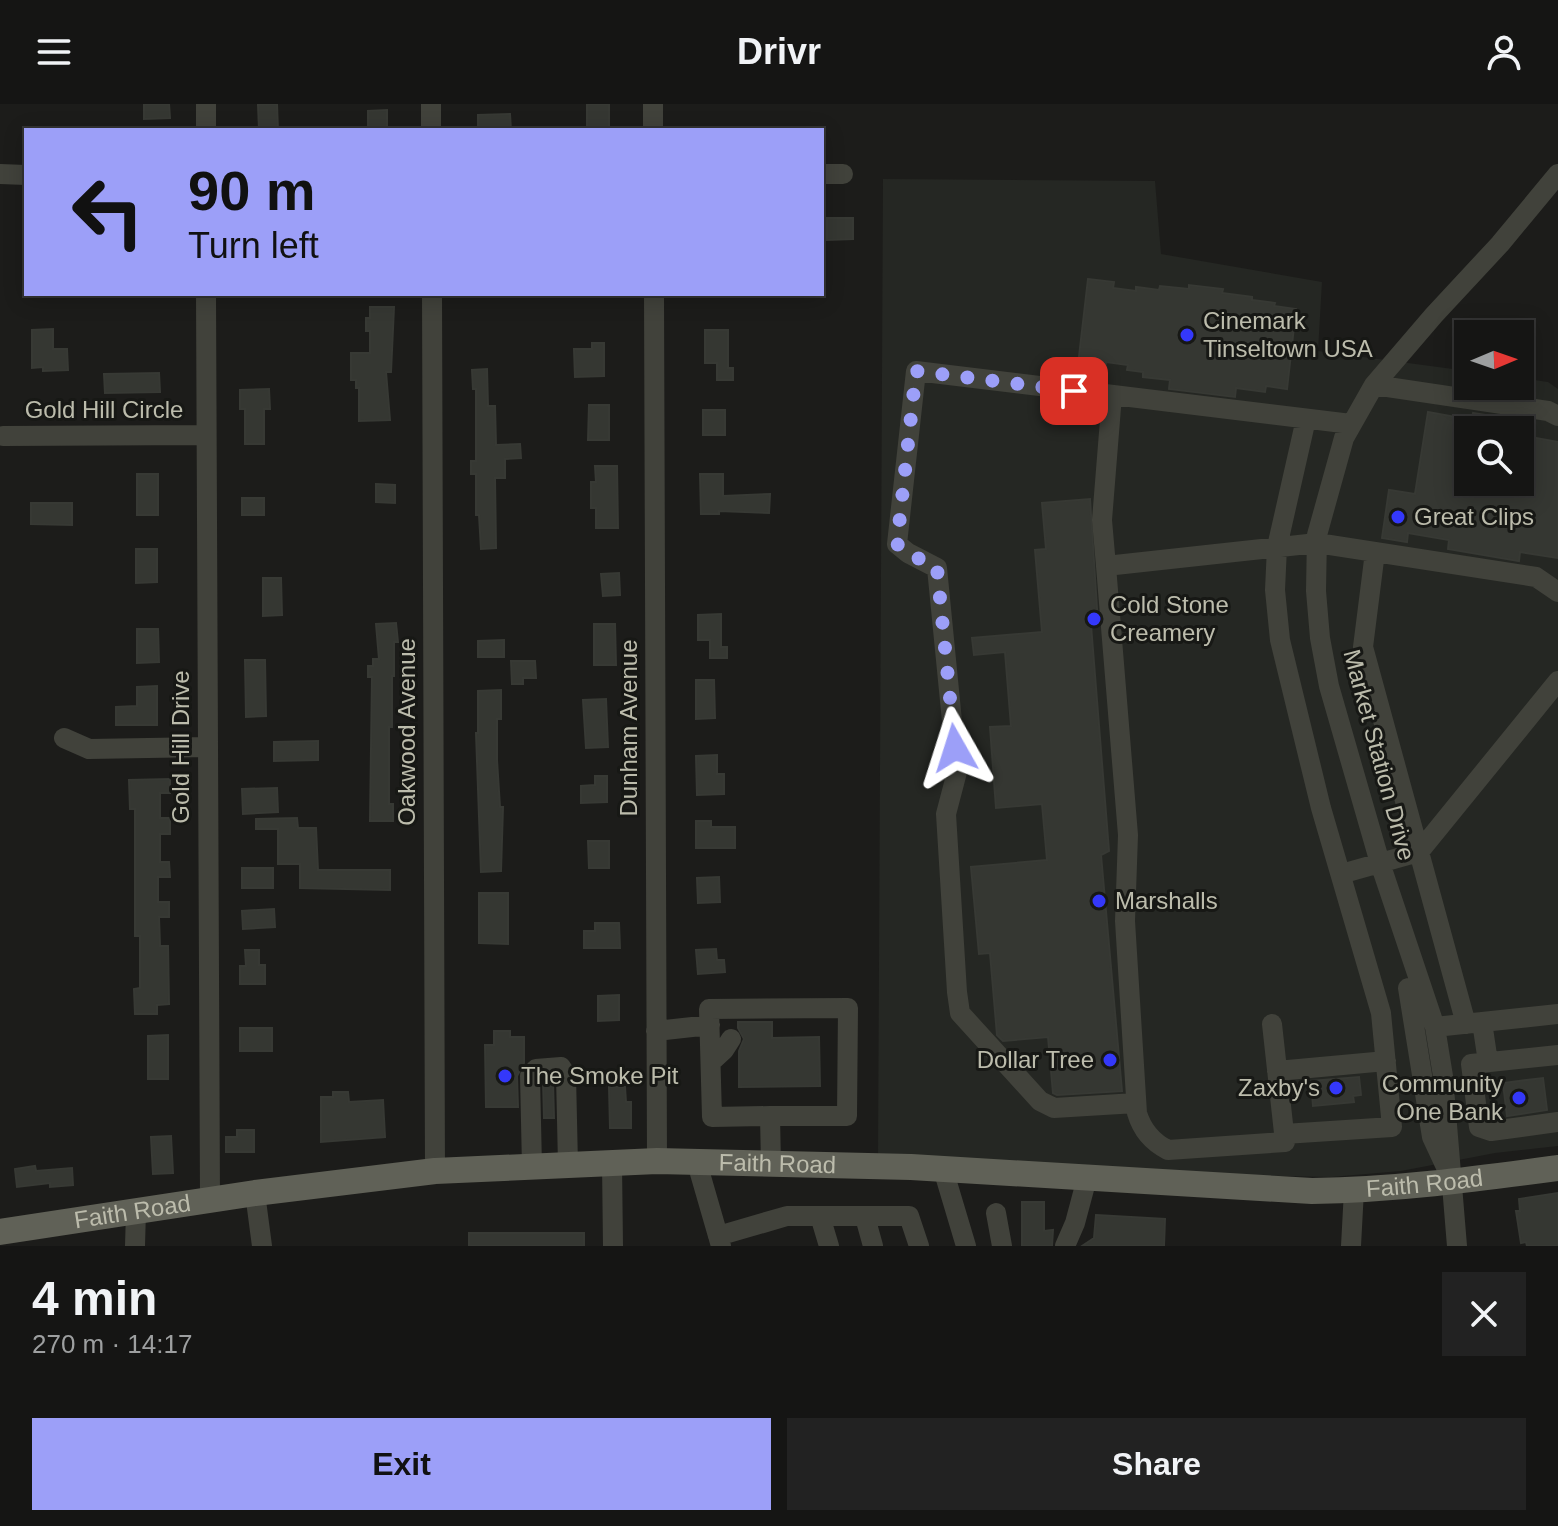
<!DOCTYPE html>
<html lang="en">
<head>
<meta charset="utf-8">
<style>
  body { margin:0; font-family:Helvetica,sans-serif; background:#222; color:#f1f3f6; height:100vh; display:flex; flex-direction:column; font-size:30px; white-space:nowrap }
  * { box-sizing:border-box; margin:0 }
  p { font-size:26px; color:#9d9fa0 }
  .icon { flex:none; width:44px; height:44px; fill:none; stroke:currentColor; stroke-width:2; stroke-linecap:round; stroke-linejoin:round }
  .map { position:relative; height:1142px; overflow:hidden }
  .side { display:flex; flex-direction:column; background:#151514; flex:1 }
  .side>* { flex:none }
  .guide { position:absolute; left:24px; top:24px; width:800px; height:168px; border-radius:0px; box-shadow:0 4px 20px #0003,0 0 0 2px #343434; background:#9c9ff8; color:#111; overflow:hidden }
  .needle { width:52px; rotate:88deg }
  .controls { position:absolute; left:1454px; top:216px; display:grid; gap:16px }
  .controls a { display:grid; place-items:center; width:80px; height:80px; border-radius:0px; background:#151514; box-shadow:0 4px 20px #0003,0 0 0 2px #343434; font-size:40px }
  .pin { position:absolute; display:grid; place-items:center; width:68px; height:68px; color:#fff; margin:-34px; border-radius:16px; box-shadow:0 4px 12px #0006 }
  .me { position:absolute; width:88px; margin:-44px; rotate:354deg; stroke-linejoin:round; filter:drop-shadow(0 0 6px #0008) }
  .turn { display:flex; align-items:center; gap:28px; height:168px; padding:0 32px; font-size:36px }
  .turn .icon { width:104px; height:104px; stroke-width:2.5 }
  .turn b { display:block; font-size:56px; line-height:68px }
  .round { display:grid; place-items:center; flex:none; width:84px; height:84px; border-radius:0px; background:#222 }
  .head { display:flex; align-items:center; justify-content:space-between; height:136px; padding:0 32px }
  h1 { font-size:48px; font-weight:700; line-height:60px }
  .action { display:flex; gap:16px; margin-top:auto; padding:16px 32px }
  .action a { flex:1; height:92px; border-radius:0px; background:#9c9ff8; color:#111; font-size:32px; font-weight:700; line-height:92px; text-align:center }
  .action a+a { background:#222; color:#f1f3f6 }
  header { display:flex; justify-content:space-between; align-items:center; height:104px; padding:0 32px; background:#151514; font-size:36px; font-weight:700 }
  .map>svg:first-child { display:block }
</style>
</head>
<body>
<header><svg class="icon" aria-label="menu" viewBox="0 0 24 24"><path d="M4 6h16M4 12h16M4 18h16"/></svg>Drivr<svg class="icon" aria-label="person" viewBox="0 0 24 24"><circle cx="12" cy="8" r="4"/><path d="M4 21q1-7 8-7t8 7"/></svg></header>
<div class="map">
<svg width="1558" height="1142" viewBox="0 0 1558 1142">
  <rect width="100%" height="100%" fill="#1c1c1a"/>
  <path fill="#252723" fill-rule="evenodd" d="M 883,75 L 1155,77 L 1161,150 L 1322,178 L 1318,247 L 1468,267 L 1468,282 L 1520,282 L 1520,274 L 1548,278 L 1558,285 L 1558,1042 L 1495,1049 L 1401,1067 L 1331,1073 L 1126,1069 L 878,1054 ZM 1468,326 L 1520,326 L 1520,378 L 1468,378 Z"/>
  <path fill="#353732" stroke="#373934" stroke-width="2" d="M 144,0 L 169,0 L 170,14 L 144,15 Z
    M 277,0 L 278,26 L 259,26 L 258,1 Z
    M 587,0 L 609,0 L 609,25 L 587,25 Z
    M 387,6 L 387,26 L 368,26 L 368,7 Z
    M 510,10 L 511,26 L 478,26 L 478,11 Z
    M 827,114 L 853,114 L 853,135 L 827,136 Z
    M 1088,175 L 1114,178 L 1113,184 L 1136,187 L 1136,183 L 1159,186 L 1160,182 L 1189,185 L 1189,181 L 1223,185 L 1222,189 L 1252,193 L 1252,196 L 1275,199 L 1274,202 L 1296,205 L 1287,285 L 1266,282 L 1265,288 L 1236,284 L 1235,293 L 1169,285 L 1170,276 L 1143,273 L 1143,268 L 1127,266 L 1128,261 L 1106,258 L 1105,264 L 1078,261 Z
    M 370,203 L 394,203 L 391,268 L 386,268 L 390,316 L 359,317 L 359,284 L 356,284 L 356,276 L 351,276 L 351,249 L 370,249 L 370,227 L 366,227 L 366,214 L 370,214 Z
    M 53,225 L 53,245 L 67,245 L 68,266 L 43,267 L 43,263 L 32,264 L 32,226 Z
    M 705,226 L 728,226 L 728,264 L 733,264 L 733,276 L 717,276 L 717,259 L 705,259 Z
    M 592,239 L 604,239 L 604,272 L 575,273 L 574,245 L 592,245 Z
    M 487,265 L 488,302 L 495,302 L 496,341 L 520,340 L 521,354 L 505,355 L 505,374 L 495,374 L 496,444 L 481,445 L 479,411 L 476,411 L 476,370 L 471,370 L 471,357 L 476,357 L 476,285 L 473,285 L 472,266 Z
    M 159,269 L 160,288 L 105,289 L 104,270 Z
    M 269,285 L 270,305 L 264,305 L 264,340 L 245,340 L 245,305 L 240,305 L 240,286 Z
    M 589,301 L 609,301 L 609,336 L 588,336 Z
    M 703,306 L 725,306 L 725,331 L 703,331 Z
    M 1428,308 L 1472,316 L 1473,309 L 1492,312 L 1492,326 L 1468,326 L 1468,378 L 1520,378 L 1520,331 L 1558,338 L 1558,454 L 1520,448 L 1519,457 L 1448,445 L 1449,436 L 1408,429 L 1407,438 L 1382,434 L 1389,386 L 1415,390 Z
    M 595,362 L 617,362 L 618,424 L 596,424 L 596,404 L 591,404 L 591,378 L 596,378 Z
    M 137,370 L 158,370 L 158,411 L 137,411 Z
    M 700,370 L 723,370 L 723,392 L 770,390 L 769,409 L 719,407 L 719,410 L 701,410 Z
    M 376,380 L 395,381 L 395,399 L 376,398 Z
    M 242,394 L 264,394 L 264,411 L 242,411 Z
    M 1090,395 L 1098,520 L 1091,521 L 1109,747 L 1101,751 L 1122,987 L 1057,991 L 1053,989 L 1048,933 L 1003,937 L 997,931 L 990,849 L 979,850 L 971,763 L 1047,756 L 1042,700 L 996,704 L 990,623 L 1011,622 L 1005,548 L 974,551 L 972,534 L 1042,528 L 1035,446 L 1046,445 L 1042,399 Z
    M 31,399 L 72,399 L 72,421 L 31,420 Z
    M 136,445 L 157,445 L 157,478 L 136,479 Z
    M 619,469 L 620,491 L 603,492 L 601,470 Z
    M 263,474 L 281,474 L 282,511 L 263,512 Z
    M 721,510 L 721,543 L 727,543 L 727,554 L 710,554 L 710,536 L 698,536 L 698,511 Z
    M 396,519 L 398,538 L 394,538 L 394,572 L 392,572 L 392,623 L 389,623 L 389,700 L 393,700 L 393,717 L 370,717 L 372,573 L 368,573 L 368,562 L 373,562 L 373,555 L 379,555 L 376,520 Z
    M 594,520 L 615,520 L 616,561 L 594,561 Z
    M 137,525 L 158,525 L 159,558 L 137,559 Z
    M 504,536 L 504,553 L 478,553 L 478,537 Z
    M 245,556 L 265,556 L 266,612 L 246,613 Z
    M 511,557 L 535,557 L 536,574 L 523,574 L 523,580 L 512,580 Z
    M 696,576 L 714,576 L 715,614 L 696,615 Z
    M 157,582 L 157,621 L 116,621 L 116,603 L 137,602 L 137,583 Z
    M 501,586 L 501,615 L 497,615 L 497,656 L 500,703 L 503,703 L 501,767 L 481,768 L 476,629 L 478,629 L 478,587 Z
    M 606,595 L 608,643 L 586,644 L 583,596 Z
    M 318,637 L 318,656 L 274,657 L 274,638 Z
    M 717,651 L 717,670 L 724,670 L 724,690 L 697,691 L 696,652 Z
    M 595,672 L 607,672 L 607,698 L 581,699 L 581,682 L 595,681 Z
    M 170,675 L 170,689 L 160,689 L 160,714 L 170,714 L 170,730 L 160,730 L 160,758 L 169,758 L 170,773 L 158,773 L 158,798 L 169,798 L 169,813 L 159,813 L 160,842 L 168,842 L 169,900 L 157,901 L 157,910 L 135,910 L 134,885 L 140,884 L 140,832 L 135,832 L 135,705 L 130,705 L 129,676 Z
    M 277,684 L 278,708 L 243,710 L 242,685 Z
    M 297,714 L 298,724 L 316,724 L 318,766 L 390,766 L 390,786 L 300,784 L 300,760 L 278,760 L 278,725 L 256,725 L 256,715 Z
    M 696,717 L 711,717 L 711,723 L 735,723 L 735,744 L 696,744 Z
    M 588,737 L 609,737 L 609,764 L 589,764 Z
    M 242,764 L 273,764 L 273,784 L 242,784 Z
    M 719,773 L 720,798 L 698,799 L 697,774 Z
    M 479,789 L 508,789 L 508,840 L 479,839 Z
    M 274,805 L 275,823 L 243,825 L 242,807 Z
    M 595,819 L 619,819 L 620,844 L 584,844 L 584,827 L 595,827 Z
    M 716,845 L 717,856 L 724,856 L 725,868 L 698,870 L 696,846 Z
    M 245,846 L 259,846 L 259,861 L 265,861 L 265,880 L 240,880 L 240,862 L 246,862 Z
    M 619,891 L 619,916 L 598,917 L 598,892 Z
    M 738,918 L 772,918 L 772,934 L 819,933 L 820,982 L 739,983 L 739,947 L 744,935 L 738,924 Z
    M 240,924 L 272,924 L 272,947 L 240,947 Z
    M 494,927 L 510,927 L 510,933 L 524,933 L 524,959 L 517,972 L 518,1003 L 486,1003 L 485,941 L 494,941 Z
    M 168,931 L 168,975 L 148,975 L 148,932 Z
    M 1359,973 L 1361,991 L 1353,992 L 1354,998 L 1313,1002 L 1311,977 Z
    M 1543,974 L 1547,1006 L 1507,1012 L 1503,979 Z
    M 543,977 L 553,977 L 554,1014 L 544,1014 Z
    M 609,983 L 625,983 L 626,998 L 631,998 L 631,1024 L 610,1024 Z
    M 333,988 L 348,988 L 349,998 L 383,996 L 385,1033 L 321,1038 L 321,993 L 333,993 Z
    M 237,1026 L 254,1026 L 254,1048 L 226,1048 L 226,1033 L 237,1033 Z
    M 171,1032 L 173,1069 L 153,1070 L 151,1033 Z
    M 35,1062 L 36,1067 L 72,1064 L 73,1081 L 50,1083 L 50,1079 L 17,1083 L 15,1065 Z
    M 1558,1089 L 1558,1142 L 1527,1142 L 1526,1138 L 1521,1139 L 1516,1107 L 1520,1107 L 1519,1095 Z
    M 1022,1098 L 1044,1098 L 1044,1127 L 1053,1126 L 1052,1142 L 1022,1142 Z
    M 1096,1111 L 1165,1115 L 1164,1142 L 1082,1142 L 1094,1134 Z
    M 469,1129 L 584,1129 L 584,1142 L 469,1142 Z"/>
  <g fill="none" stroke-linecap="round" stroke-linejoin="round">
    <path stroke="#41423b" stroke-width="20" d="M 431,0 L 431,26
      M 653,0 L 653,26
      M 206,26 L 206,0
      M 0,70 L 26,71
      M 822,70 L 843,70
      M 206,190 L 210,1095
      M 432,190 L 435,1067
      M 654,190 L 657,1057
      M 1374,281 L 1548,307 L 1558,312
      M 3,332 L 205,331
      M 1375,448 L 1363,543 L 1466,920
      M 1106,462 L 1102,416 L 1112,291
      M 64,634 L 89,645 L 207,643
      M 1341,770 L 1419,748 L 1558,577
      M 1408,884 L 1432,1033 L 1446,1063
      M 1482,918 L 1488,958
      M 1272,920 L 1285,1038 L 1168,1046 C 1152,1038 1142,1026 1137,1009 L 1125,817 L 1128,731 L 1106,462 L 1317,439 L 1536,473 L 1558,488
      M 1435,923 L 1558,910
      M 656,927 L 710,921
      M 1558,951 L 1471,960 L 1479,1023 L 1491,1027 L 1558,1018
      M 711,958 L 724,946 L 731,935
      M 1277,967 L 1386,957
      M 1136,999 L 1054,1004 L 1040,997 L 960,909 L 957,888 L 946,710 L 957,668 L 937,464 L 908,449 L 897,440 L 916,267 L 1351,320
      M 770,1012 L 712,1013 L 709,905 L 848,904 L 847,1012 L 770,1012 L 771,1061
      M 1284,1030 L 1392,1023 L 1381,909 L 1321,704 L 1280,536 L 1275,486 L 1277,443 L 1306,315
      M 612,1059 L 613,1142
      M 697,1059 L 721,1142
      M 532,1063 L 530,972 L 536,965 L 561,963 L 566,971 L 568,1061
      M 943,1065 L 966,1142
      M 255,1089 L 262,1142
      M 996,1109 L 1002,1142
      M 820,1112 L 829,1142
      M 865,1113 L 873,1142
      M 718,1132 L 787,1112 L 909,1112 L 919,1142
      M 135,1142 L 136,1107
      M 1065,1142 L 1075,1119 L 1087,1074
      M 1351,1142 L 1354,1086
      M 1457,1142 L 1443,972 L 1435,923 L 1380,759 L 1329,582 L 1320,534 L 1316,487 L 1317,431 L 1344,334 L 1374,281 L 1434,211 L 1500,140 L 1558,70"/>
    <path stroke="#606157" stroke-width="26" id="s1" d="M 0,1128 L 255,1089 L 435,1067 L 657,1057 L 911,1063 L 1312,1087 C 1395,1086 1476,1075 1558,1064"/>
  </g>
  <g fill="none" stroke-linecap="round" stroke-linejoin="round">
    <path stroke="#9c9ff8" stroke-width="14" stroke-dasharray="0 25.2" d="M 955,644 L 937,464 L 908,449 L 897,440 L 916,267 L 1074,287"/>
  </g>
  <g fill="#3438fa" stroke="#171815" stroke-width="3">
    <circle cx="1187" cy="231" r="8"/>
    <circle cx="1398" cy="413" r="8"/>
    <circle cx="1094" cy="515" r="8"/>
    <circle cx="1099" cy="797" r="8"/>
    <circle cx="1110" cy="956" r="8"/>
    <circle cx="505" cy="972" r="8"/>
    <circle cx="1336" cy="984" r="8"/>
    <circle cx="1519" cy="994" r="8"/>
  </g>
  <g text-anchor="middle" stroke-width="6" stroke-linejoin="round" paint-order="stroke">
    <g font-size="24" fill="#bcbcac" stroke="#171815" text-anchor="start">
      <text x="1203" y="225">Cinemark<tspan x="1203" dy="28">Tinseltown USA</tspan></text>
      <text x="1414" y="421">Great Clips</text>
      <text x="1110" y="509">Cold Stone<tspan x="1110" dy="28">Creamery</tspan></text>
      <text x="1115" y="805">Marshalls</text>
      <text x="1094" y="964" text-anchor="end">Dollar Tree</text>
      <text x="521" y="980">The Smoke Pit</text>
      <text x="1503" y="988" text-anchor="end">Community<tspan x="1503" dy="28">One Bank</tspan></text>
      <text x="1320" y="992" text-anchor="end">Zaxby's</text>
    </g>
    <g font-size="24" fill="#bcbcac" stroke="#171815">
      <text x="104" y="314">Gold Hill Circle</text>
      <text transform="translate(629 624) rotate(-90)" y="8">Dunham Avenue</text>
      <text transform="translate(407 628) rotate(-90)" y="8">Oakwood Avenue</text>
      <text transform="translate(181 643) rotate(-90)" y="8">Gold Hill Drive</text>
      <text transform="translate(1379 651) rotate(75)" y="8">Market Station Drive</text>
      <text dy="8" stroke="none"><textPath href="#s1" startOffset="782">Faith Road</textPath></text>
      <text dy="8" stroke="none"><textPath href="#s1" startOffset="1430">Faith Road</textPath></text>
      <text dy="8" stroke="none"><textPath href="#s1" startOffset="134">Faith Road</textPath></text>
    </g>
  </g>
</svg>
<div class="controls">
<a><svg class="needle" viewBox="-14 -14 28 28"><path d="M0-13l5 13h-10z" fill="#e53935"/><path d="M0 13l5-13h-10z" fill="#9d9fa0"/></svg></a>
<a><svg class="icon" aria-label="search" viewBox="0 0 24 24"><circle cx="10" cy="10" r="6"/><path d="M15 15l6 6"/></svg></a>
</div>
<div class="pin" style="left:1074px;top:287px;background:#d93025"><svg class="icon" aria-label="arrive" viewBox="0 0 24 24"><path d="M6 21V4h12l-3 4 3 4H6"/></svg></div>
<svg class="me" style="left:955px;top:644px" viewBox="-20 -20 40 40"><path d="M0-17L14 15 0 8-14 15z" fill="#9c9ff8" stroke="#fff" stroke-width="4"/></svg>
<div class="guide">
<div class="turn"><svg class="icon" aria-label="left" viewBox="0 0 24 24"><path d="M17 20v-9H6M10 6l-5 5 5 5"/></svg><div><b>90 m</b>Turn left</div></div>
</div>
</div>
<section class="side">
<div class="head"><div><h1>4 min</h1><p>270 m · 14:17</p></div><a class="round"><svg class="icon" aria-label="close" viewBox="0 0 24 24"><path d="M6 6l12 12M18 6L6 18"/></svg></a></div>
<div class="action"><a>Exit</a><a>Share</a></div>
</section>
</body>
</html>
